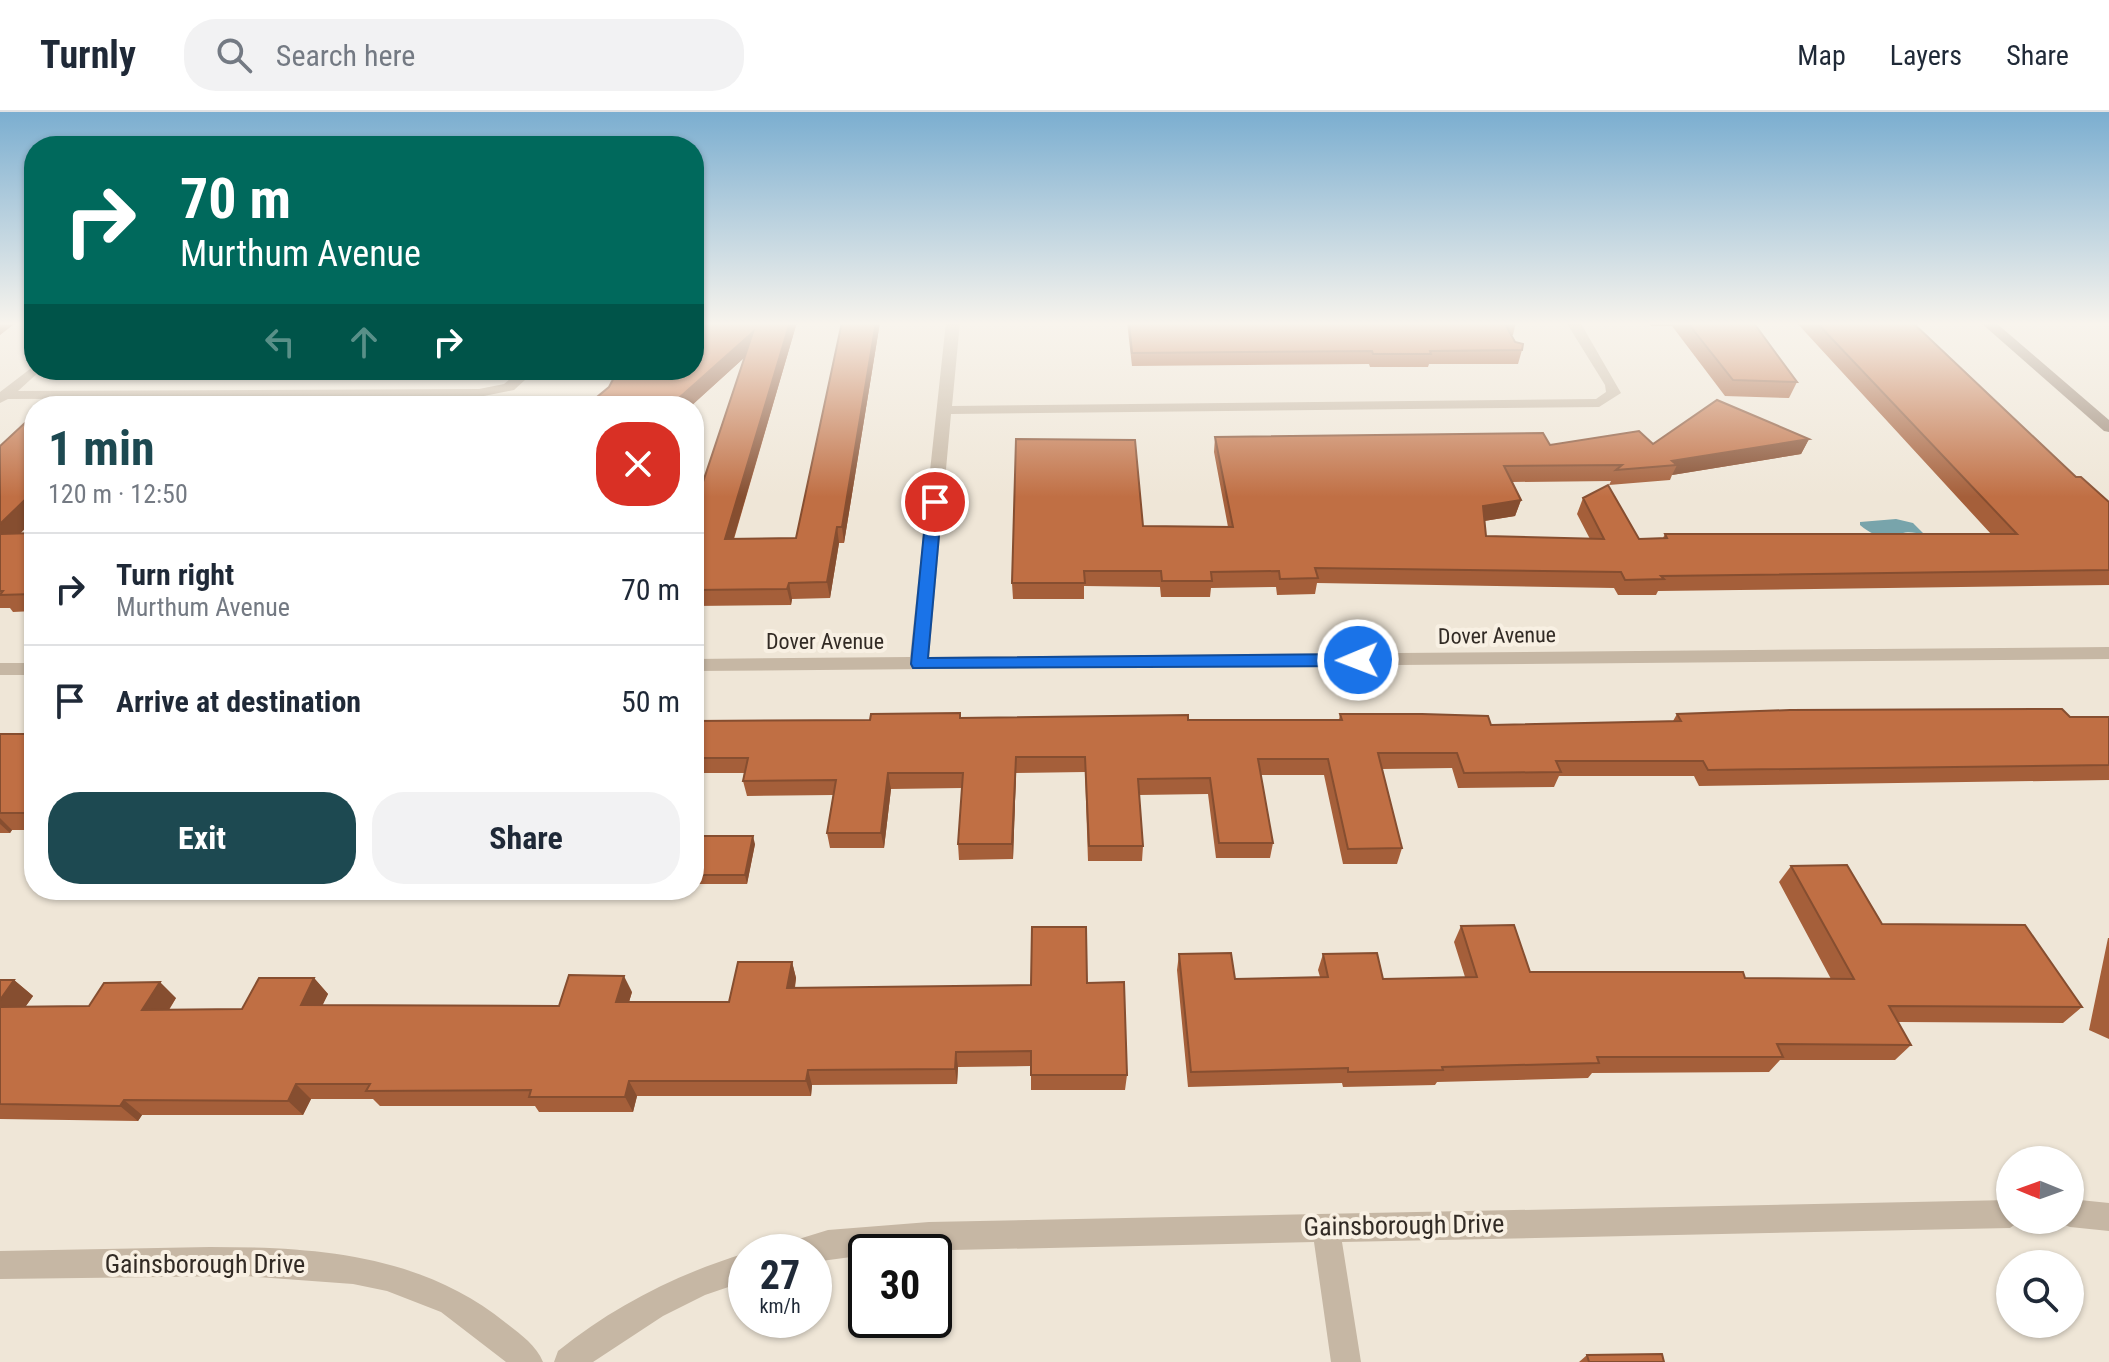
<!DOCTYPE html>
<html lang="en">
<head>
<meta charset="utf-8">
<style>
  body { margin:0; font-family:"Roboto Condensed",sans-serif; background:#f2f2f3; color:#1f2937; height:100vh; display:flex; flex-direction:column; font-size:30px; white-space:nowrap }
  * { box-sizing:border-box; margin:0 }
  p { font-size:26px; color:#747a83 }
  .icon { flex:none; width:44px; height:44px; fill:none; stroke:currentColor; stroke-width:2; stroke-linecap:round; stroke-linejoin:round }
  .map { position:relative; flex:1; overflow:hidden }
  .panel { position:absolute; left:24px; top:284px; width:680px; height:504px; display:flex; flex-direction:column; background:#fff; border-radius:32px; box-shadow:0 2px 6px #0004 }
  .panel>* { flex:none }
  .top-card { position:absolute; left:24px; top:24px; width:680px; height:244px; border-radius:32px; box-shadow:0 2px 6px #0004; background:#00695c; color:#fff; overflow:hidden }
  .needle { width:52px; rotate:271deg }
  .buttons { position:absolute; left:1996px; top:1034px; display:grid; gap:16px }
  .buttons a { display:grid; place-items:center; width:88px; height:88px; border-radius:50%; background:#fff; box-shadow:0 2px 6px #0004; font-size:40px }
  .speed { position:absolute; left:728px; top:1122px; display:flex; gap:16px; font-size:40px; font-weight:700; text-align:center }
  .speed>* { display:grid; place-content:center; width:104px; height:104px; border-radius:50%; background:#fff; box-shadow:0 2px 6px #0004; line-height:1 }
  .speed small { font-size:20px; font-weight:400 }
  .speed .limit { border:4px solid #111; border-radius:12px; background:#fff; color:#111 }
  .pin { position:absolute; display:grid; place-items:center; width:68px; height:68px; color:#fff; margin:-34px; border:4px solid #fff; border-radius:50%; box-shadow:0 2px 8px #0007 }
  .me { position:absolute; width:88px; margin:-44px; rotate:269deg; stroke-linejoin:round; filter:drop-shadow(0 0 6px #0008) }
  .turn { display:flex; align-items:center; gap:28px; height:168px; padding:0 24px; font-size:36px }
  .turn .icon { width:104px; height:104px; stroke-width:2.5 }
  .turn b { display:block; font-size:56px; line-height:68px }
  .lanes { display:flex; align-items:center; height:76px; padding:0 24px; background:#0003; justify-content:center; gap:40px; direction:ltr }
  .lanes .off { opacity:.35 }
  .round { display:grid; place-items:center; flex:none; width:84px; height:84px; border-radius:32px; background:#f2f2f3 }
  .headline { display:flex; align-items:center; justify-content:space-between; height:136px; padding:0 24px }
  h1 { font-size:48px; font-weight:700; line-height:60px; color:#1d4951 }
  .action { display:flex; gap:16px; margin-top:auto; padding:16px 24px }
  .action a { flex:1; height:92px; border-radius:32px; background:#1d4951; color:#fff; font-size:32px; font-weight:700; line-height:92px; text-align:center }
  .action a+a { background:#f2f2f3; color:#1f2937 }
  ul { padding:0; list-style:none }
  li { display:flex; align-items:center; gap:24px; height:112px; padding:0 24px; border-top:2px solid #e0e1e3 }
  li div { flex:1 }
  li b { display:block; font-size:30px }
  li em { font-style:normal }
  header { display:flex; align-items:center; gap:48px; box-sizing:border-box; height:112px; padding:0 40px; background:#fff; border-bottom:2px solid #e0e1e3 }
  header strong { font-size:38px }
  nav { display:flex; gap:44px; margin-inline-start:auto; font-size:28px }
  .search { width:560px; height:72px; background:#f2f2f3; display:flex; align-items:center; gap:20px; box-sizing:border-box; padding:0 28px; border-radius:32px; color:#747a83; font-size:30px }
  .map>svg:first-child { display:block }
</style>
</head>
<body>
<header>
<strong>Turnly</strong>
<div class="search"><svg class="icon" aria-label="search" viewBox="0 0 24 24"><circle cx="10" cy="10" r="6"/><path d="M15 15l6 6"/></svg>Search here</div>
<nav><a>Map</a><a>Layers</a><a>Share</a></nav>
</header>
<div class="map">
<svg width="2109" height="1250" viewBox="0 0 2109 1250">
  <rect width="100%" height="100%" fill="#efe6d7"/>
  <path fill="#78a4ab" d="M 1896,407 L 1913,411 L 1924,422 C 1918,422 1909,419 1903,421 C 1885,426 1877,427 1860,413 L 1860,410 Z"/>
  <g fill="none" stroke-linecap="round" stroke-linejoin="round">
    <path fill="#c6b7a4" fill-rule="evenodd" d="M 946,210 L 960,210 L 952,294 L 1596,287 L 1606,280 L 1605,273 L 1566,210 L 1580,210 L 1621,281 L 1599,295 L 951,302 L 929,545 L 2109,535 L 2109,547 L 694,559 L 694,547 L 910,545 Z
      M 34,254 L 34,258 L 41,258 L 18,279 L 479,277 L 504,272 L 521,258 L 536,258 L 514,278 L 479,285 L 8,287 L 0,291 L 0,280 Z
      M 0,551 L 34,551 L 34,563 L 0,563 Z
      M 2070,1087 L 2109,1091 L 2109,1119 L 2070,1115 L 2060,1111 L 2059,1108 L 2070,1108 Z
      M 2010,1088 L 2010,1108 L 2021,1108 L 2010,1116 L 1342,1130 L 1361,1250 L 1331,1250 L 1314,1130 L 866,1140 L 866,1143 L 814,1150 L 814,1140 L 785,1140 L 789,1130 L 828,1118 L 929,1110 Z
      M 210,1135 C 315,1135 421,1142 506,1211 C 520,1222 536,1233 543,1250 L 506,1250 L 441,1200 L 387,1179 L 353,1172 L 245,1164 L 0,1167 L 0,1139 Z
      M 746,1141 L 746,1169 L 705,1183 L 663,1204 L 593,1250 L 554,1250 L 558,1239 C 614,1194 677,1162 746,1141 Z"/>
    <path fill="#9a8776" fill-rule="evenodd" d="M 1980,210 L 1995,210 L 2109,308 L 2109,320 L 2104,319 Z"/>
  </g>
  <path fill="#a55f3a" d="M 797,210 L 734,427 L 796,426 L 842,210 L 880,210 L 844,431 L 839,431 L 830,486 L 792,487 L 791,493 L 694,494 L 694,397 L 745,245 L 691,294 L 586,294 L 609,275 Z
    M 1127,210 L 1516,210 L 1513,223 L 1511,223 L 1522,238 L 1518,252 L 1429,252 L 1428,255 L 1370,255 L 1369,252 L 1132,254 Z
    M 1649,210 L 1753,210 L 1797,270 L 1789,286 L 1725,284 L 1672,214 L 1651,214 Z
    M 1796,210 L 1912,210 L 2076,365 L 2109,390 L 2109,473 L 1658,479 L 1656,483 L 1618,483 L 1614,476 L 1317,471 L 1315,482 L 1277,483 L 1276,475 L 1211,476 L 1210,485 L 1161,485 L 1160,475 L 1084,474 L 1084,487 L 1013,487 L 1012,471 L 1143,414 L 1228,415 L 1214,340 L 1215,325 L 1550,333 L 1653,332 L 1809,327 L 1801,342 L 1672,363 L 1670,368 L 1609,373 L 1611,369 L 1512,370 L 1521,388 L 1515,404 L 1484,409 L 1486,424 L 1590,427 L 1577,402 L 1583,386 L 1639,427 L 1663,426 L 1665,422 L 1991,422 Z
    M 0,334 L 34,407 L 20,422 L 34,421 L 34,499 L 13,500 L 10,496 L 0,496 Z
    M 960,601 L 960,606 L 1188,608 L 1339,608 L 1340,602 L 1491,613 L 1673,609 L 1677,602 L 2109,605 L 2109,668 L 1699,674 L 1694,664 L 1559,664 L 1554,675 L 1458,676 L 1452,656 L 1382,657 L 1402,736 L 1397,752 L 1343,752 L 1324,663 L 1261,663 L 1273,731 L 1270,746 L 1216,746 L 1208,682 L 1139,683 L 1143,734 L 1142,749 L 1088,749 L 1085,660 L 1016,661 L 1013,747 L 959,748 L 958,732 L 962,676 L 891,677 L 884,736 L 830,736 L 827,721 L 833,683 L 747,684 L 743,669 L 744,661 L 694,661 L 694,609 L 870,608 Z
    M 0,622 L 34,622 L 34,718 L 12,718 L 10,721 L 0,721 Z
    M 755,732 L 747,772 L 694,772 L 694,747 Z
    M 1791,754 L 1882,812 L 2082,895 L 2063,911 L 1898,910 L 1911,933 L 1895,948 L 1780,948 L 1769,960 L 1592,961 L 1588,966 L 1437,970 L 1435,973 L 1343,975 L 1342,971 L 1188,975 L 1177,858 L 1179,842 L 1235,867 L 1320,865 L 1318,858 L 1323,842 L 1383,867 L 1465,865 L 1454,830 L 1461,814 L 1530,860 L 1745,866 L 1831,867 L 1779,770 Z
    M 2108,826 L 2109,826 L 2109,927 L 2089,918 Z
    M 792,850 L 796,866 L 795,876 L 1031,873 L 1087,871 L 1127,963 L 1125,978 L 1031,978 L 1031,954 L 958,955 L 957,972 L 812,973 L 811,984 L 637,984 L 633,1000 L 539,1000 L 535,994 L 380,994 L 373,987 L 311,987 L 303,1003 L 142,1003 L 138,1009 L 0,1007 L 0,868 L 14,868 L 33,884 L 25,895 L 89,894 L 176,886 L 169,898 L 242,897 L 314,866 L 328,882 L 322,893 L 559,894 L 632,880 L 629,890 L 729,890 Z
    M 1587,1243 L 1664,1250 L 1579,1250 Z"/>
  <path fill="#864e30" d="M 0,210 L 17,210 L 0,223 Z
    M 790,210 L 797,210 L 729,442 L 725,427 Z
    M 876,210 L 880,210 L 844,431 L 842,415 Z
    M 753,220 L 756,235 L 691,294 L 670,294 Z
    M 1809,327 L 1801,342 L 1672,363 L 1677,353 L 1672,349 Z
    M 34,379 L 34,407 L 3,439 L 0,436 L 0,412 Z
    M 1521,388 L 1515,404 L 1478,410 L 1483,394 Z
    M 837,415 L 839,431 L 830,486 L 827,470 Z
    M 789,471 L 792,487 L 791,493 L 787,477 Z
    M 1016,645 L 1016,661 L 1013,747 L 1012,732 Z
    M 888,661 L 891,677 L 884,736 L 881,721 Z
    M 0,706 L 12,718 L 10,721 L 0,712 Z
    M 753,724 L 755,732 L 747,772 L 745,763 Z
    M 792,850 L 796,866 L 792,892 L 787,876 Z
    M 624,864 L 632,880 L 624,906 L 616,890 Z
    M 314,866 L 328,882 L 315,909 L 301,893 Z
    M 14,868 L 33,884 L 14,911 L 0,899 L 0,888 Z
    M 160,870 L 176,886 L 159,913 L 142,898 Z
    M 956,940 L 958,955 L 957,972 L 955,957 Z
    M 808,958 L 812,973 L 811,984 L 806,969 Z
    M 629,969 L 637,984 L 633,1000 L 625,985 Z
    M 296,972 L 311,987 L 303,1003 L 288,989 Z
    M 124,988 L 142,1003 L 138,1009 L 120,994 Z"/>
  <path fill="#c06f44" stroke="#864e30" stroke-width="2" d="M 694,210 L 790,210 L 725,427 L 796,426 L 842,210 L 876,210 L 842,415 L 837,415 L 827,470 L 789,471 L 787,477 L 694,478 L 694,397 L 753,220 L 670,294 L 586,294 L 609,275 L 618,258 L 694,258 Z
    M 1129,210 L 1516,210 L 1504,210 L 1515,230 L 1523,232 L 1522,238 L 1430,239 L 1431,242 L 1373,242 L 1372,239 L 1132,241 Z
    M 1687,210 L 1753,210 L 1797,270 L 1733,268 Z
    M 1816,210 L 1912,210 L 2076,365 L 2081,365 L 2109,390 L 2109,458 L 1661,464 L 1664,467 L 1625,468 L 1621,460 L 1315,456 L 1318,466 L 1280,467 L 1279,459 L 1211,460 L 1212,469 L 1162,469 L 1161,459 L 1084,459 L 1085,471 L 1012,471 L 1016,327 L 1135,328 L 1143,414 L 1233,415 L 1215,325 L 1543,321 L 1550,333 L 1639,319 L 1653,332 L 1717,288 L 1809,327 L 1672,349 L 1677,353 L 1616,358 L 1622,353 L 1504,354 L 1521,388 L 1483,394 L 1486,424 L 1604,427 L 1583,386 L 1608,373 L 1639,427 L 1667,426 L 1665,422 L 2017,422 Z
    M 27,309 L 34,309 L 34,379 L 0,412 L 0,334 Z
    M 34,421 L 34,482 L 0,483 L 3,479 L 0,479 L 0,422 Z
    M 2062,597 L 2070,605 L 2109,605 L 2109,653 L 1708,658 L 1703,649 L 1556,649 L 1561,660 L 1464,661 L 1457,641 L 1378,641 L 1402,736 L 1348,737 L 1328,647 L 1258,647 L 1273,731 L 1219,731 L 1210,666 L 1138,667 L 1143,734 L 1089,734 L 1085,645 L 1016,645 L 1012,732 L 958,732 L 963,661 L 888,661 L 881,721 L 827,721 L 836,668 L 743,669 L 748,646 L 694,646 L 694,609 L 870,608 L 871,602 L 960,601 L 960,606 L 1188,603 L 1188,608 L 1342,608 L 1340,602 L 1422,602 L 1488,604 L 1491,613 L 1681,609 L 1677,602 L 1790,598 Z
    M 0,622 L 34,622 L 34,701 L 0,701 Z
    M 700,724 L 753,724 L 745,763 L 694,763 L 694,747 Z
    M 1847,753 L 1882,812 L 2025,813 L 2082,895 L 1889,894 L 1911,933 L 1777,932 L 1783,945 L 1597,945 L 1599,951 L 1442,955 L 1443,958 L 1348,960 L 1348,956 L 1191,960 L 1179,842 L 1231,841 L 1235,867 L 1328,865 L 1323,842 L 1377,841 L 1383,867 L 1477,865 L 1461,814 L 1514,813 L 1530,860 L 1743,860 L 1745,866 L 1854,867 L 1791,754 Z
    M 1032,815 L 1086,815 L 1087,871 L 1124,870 L 1127,963 L 1031,963 L 1031,939 L 956,940 L 955,957 L 808,958 L 806,969 L 629,969 L 625,985 L 529,985 L 531,978 L 366,979 L 370,972 L 296,972 L 288,989 L 124,988 L 120,994 L 0,992 L 0,895 L 89,894 L 104,871 L 160,870 L 142,898 L 242,897 L 259,866 L 314,866 L 301,893 L 559,894 L 569,863 L 624,864 L 616,890 L 729,890 L 738,850 L 792,850 L 787,876 L 1031,873 Z
    M 0,868 L 14,868 L 0,888 Z
    M 1662,1242 L 1664,1250 L 1589,1250 L 1587,1243 Z"/>
  <linearGradient id="sky" x2="0" y2="1"><stop stop-color="#7baed0"/><stop offset="0.55" stop-color="#f8f4ed"/><stop offset="1" stop-color="#f8f4ed" stop-opacity="0"/></linearGradient>
  <rect width="2109" height="385" fill="url(#sky)"/>
  <path fill="#1a73e8" stroke="#114b97" stroke-width="2" d="M 935,386 L 942,390 L 928,546 L 1358,542 L 1366,548 L 1358,554 L 913,556 L 911,552 L 927,390 Z"/>
  <g text-anchor="middle" stroke-width="8" stroke-linejoin="round" paint-order="stroke">
    <g font-size="22" fill="#322b25" stroke="#f8f0e3">
      <text transform="translate(1497 523) rotate(-1)" y="8">Dover Avenue</text>
      <text x="825" y="537">Dover Avenue</text>
    </g>
    <g font-size="26" fill="#322b25" stroke="#f8f0e3">
      <text transform="translate(1404 1113) rotate(-1)" y="9">Gainsborough Drive</text>
      <text x="205" y="1161">Gainsborough Drive</text>
    </g>
  </g>
</svg>
<div class="buttons">
<a><svg class="needle" viewBox="-14 -14 28 28"><path d="M0-13l5 13h-10z" fill="#e53935"/><path d="M0 13l5-13h-10z" fill="#747a83"/></svg></a>
<a><svg class="icon" aria-label="search" viewBox="0 0 24 24"><circle cx="10" cy="10" r="6"/><path d="M15 15l6 6"/></svg></a>
</div>
<div class="speed"><div>27<small>km/h</small></div><div class="limit">30</div></div>
<div class="pin" style="left:935px;top:390px;background:#d93025"><svg class="icon" aria-label="arrive" viewBox="0 0 24 24"><path d="M6 21V4h12l-3 4 3 4H6"/></svg></div>
<svg class="me" style="left:1358px;top:548px" viewBox="-20 -20 40 40"><circle r="17" fill="#1a73e8" stroke="#fff" stroke-width="3"/><path d="M0-11L8 9 0 5-8 9z" fill="#fff"/></svg>
<div class="top-card">
<div class="turn"><svg class="icon" aria-label="right" viewBox="0 0 24 24"><path d="M7 20v-9h11M14 6l5 5-5 5"/></svg><div><b>70 m</b>Murthum Avenue</div></div>
<div class="lanes"><svg class="icon off" aria-label="left" viewBox="0 0 24 24"><path d="M17 20v-9H6M10 6l-5 5 5 5"/></svg><svg class="icon off" aria-label="ahead" viewBox="0 0 24 24"><path d="M12 20V5M6 11l6-6 6 6"/></svg><svg class="icon" aria-label="right" viewBox="0 0 24 24"><path d="M7 20v-9h11M14 6l5 5-5 5"/></svg></div>
</div>
<section class="panel">
<div class="headline"><div><h1>1 min</h1><p>120 m · 12:50</p></div><a class="round" style="background:#d93025;color:#fff"><svg class="icon" aria-label="close" viewBox="0 0 24 24"><path d="M6 6l12 12M18 6L6 18"/></svg></a></div>
<ul>
<li><svg class="icon" aria-label="right" viewBox="0 0 24 24"><path d="M7 20v-9h11M14 6l5 5-5 5"/></svg><div><b>Turn right</b><p>Murthum Avenue</p></div><em>70 m</em></li>
<li><svg class="icon" aria-label="arrive" viewBox="0 0 24 24"><path d="M6 21V4h12l-3 4 3 4H6"/></svg><div><b>Arrive at destination</b></div><em>50 m</em></li>
</ul>
<div class="action"><a>Exit</a><a>Share</a></div>
</section>
</div>
</body>
</html>
